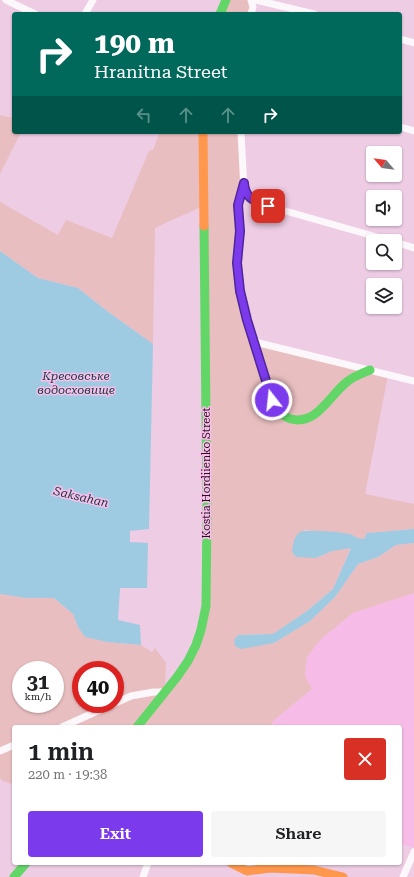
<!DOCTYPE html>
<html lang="en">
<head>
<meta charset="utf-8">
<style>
  body { margin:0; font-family:"Roboto Serif",serif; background:#f6f6f6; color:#202124; height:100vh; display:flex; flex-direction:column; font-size:15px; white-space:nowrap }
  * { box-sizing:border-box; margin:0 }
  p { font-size:13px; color:#757577 }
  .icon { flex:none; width:22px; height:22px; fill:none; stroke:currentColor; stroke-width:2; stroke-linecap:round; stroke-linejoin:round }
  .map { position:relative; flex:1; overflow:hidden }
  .side { position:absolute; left:12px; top:725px; width:390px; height:140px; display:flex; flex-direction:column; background:#fff; border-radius:4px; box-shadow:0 1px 3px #0004 }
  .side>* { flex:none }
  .hud { position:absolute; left:12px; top:12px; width:390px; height:122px; border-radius:4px; box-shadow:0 1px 3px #0004; background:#00695c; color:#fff; overflow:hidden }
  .needle { width:26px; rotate:298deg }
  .buttons { position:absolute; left:366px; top:146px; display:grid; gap:8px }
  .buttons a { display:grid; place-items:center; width:36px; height:36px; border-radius:4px; background:#fff; box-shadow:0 1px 3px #0004; font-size:20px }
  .speed { position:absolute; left:12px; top:661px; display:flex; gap:8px; font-size:20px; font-weight:700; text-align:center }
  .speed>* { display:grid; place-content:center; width:52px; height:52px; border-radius:50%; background:#fff; box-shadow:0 1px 3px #0004; line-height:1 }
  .speed small { font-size:10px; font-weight:400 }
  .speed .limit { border:6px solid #d22; background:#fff; color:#111 }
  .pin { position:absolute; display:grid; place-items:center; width:34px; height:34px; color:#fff; margin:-17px; border-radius:8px; box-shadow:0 2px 6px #0006 }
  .me { position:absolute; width:44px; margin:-22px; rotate:344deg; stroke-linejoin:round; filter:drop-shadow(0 0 3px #0008) }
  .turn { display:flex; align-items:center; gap:14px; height:84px; padding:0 16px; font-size:18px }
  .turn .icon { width:52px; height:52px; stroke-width:2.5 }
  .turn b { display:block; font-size:28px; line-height:34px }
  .lanes { display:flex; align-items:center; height:38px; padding:0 16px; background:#0003; justify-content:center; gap:20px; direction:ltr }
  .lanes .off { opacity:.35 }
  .round { display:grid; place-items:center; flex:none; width:42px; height:42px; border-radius:4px; background:#f6f6f6 }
  .headline { display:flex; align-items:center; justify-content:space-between; height:68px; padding:0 16px }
  h1 { font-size:24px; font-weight:600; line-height:30px }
  .cta { display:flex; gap:8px; margin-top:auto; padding:8px 16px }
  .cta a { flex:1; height:46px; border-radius:4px; background:#7c3aed; color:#fff; font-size:16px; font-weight:600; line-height:46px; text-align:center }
  .cta a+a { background:#f6f6f6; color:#202124 }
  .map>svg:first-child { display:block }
</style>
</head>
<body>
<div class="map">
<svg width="414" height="877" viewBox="0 0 414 877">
  <rect width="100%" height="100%" fill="#edcce4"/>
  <path fill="#f6bce7" d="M 414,593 L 414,848 L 400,843 L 400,727 L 270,727 L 273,721 L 312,689 L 305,676 L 307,657 L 322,638 L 353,613 Z"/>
  <path fill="#e9bec0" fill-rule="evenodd" d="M 226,0 L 251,0 L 251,14 L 220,14 Z
    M 0,115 L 14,118 L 14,132 L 21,132 L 0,174 Z
    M 160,132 L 241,132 L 244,169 L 237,263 L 255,342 L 388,375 L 365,494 L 414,504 L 414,529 L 367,533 L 364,539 L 357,539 L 350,534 L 304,530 L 316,558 L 332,551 L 351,547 L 333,589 L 307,611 L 273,634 L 238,635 L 274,643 L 310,621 L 335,597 L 358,564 L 378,557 L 396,545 L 414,543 L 414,593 L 353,613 L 322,638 L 307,657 L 305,676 L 312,689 L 273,721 L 270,727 L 14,727 L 14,785 L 3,781 L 0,778 L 0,594 L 26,598 L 54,598 L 73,614 L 78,627 L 85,637 L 107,642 L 141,645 L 152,652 L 155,648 L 166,663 L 165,691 L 188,661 L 206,606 L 203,206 L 155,228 L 153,344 L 107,311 L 78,288 L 38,278 L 0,251 L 0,202 L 58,235 L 66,220 L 112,238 L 149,151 L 153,150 ZM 21,670 L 55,670 L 55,704 L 21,704 ZM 81,670 L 115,670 L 115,704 L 81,704 Z"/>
  <path fill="#9ecbe1" d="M 0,251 L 38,278 L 78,288 L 107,311 L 153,344 L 149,529 L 130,531 L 130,542 L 148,543 L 147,588 L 120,588 L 118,620 L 140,625 L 141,645 L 107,642 L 85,637 L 78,627 L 73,614 L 54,598 L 26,598 L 0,594 Z
    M 414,529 L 414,543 L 396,545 L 378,557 L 358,564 L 335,597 L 310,621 L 274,643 L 241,649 L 235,646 L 234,640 L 238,635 L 273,634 L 307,611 L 333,589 L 351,548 L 332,551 L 316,558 L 296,557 L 292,552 C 293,545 293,537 300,532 C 305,529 342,532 350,534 C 356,536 356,539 364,539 L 367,533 Z"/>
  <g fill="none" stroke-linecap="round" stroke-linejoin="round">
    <path stroke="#fcf7fb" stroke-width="7" d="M 6,0 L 35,14
      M 256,0 L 314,14
      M 85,14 L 93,0
      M 251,14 L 253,7 L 251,0
      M 400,39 L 414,43
      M 400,127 L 414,131
      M 241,132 L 244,190 L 248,196 L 254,200 L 268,206 L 391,241
      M 395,242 L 414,248
      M 255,342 L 414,381
      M 62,727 L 131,696 L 154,692 L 165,692
      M 0,751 L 14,745
      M 143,877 L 148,863
      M 403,877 L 414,852"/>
    <path stroke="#63d668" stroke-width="9" d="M 220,14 L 226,0
      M 244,183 L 238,205 L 240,231 L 237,263 L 240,291 L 247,320 L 272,400 C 276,409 281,416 291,419 C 317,426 330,394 348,381 C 354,376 363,373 370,370
      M 137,727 L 177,677 L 188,661 L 196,645 L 201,630 L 206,606 L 207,513 L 204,226
      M 14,877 L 26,863"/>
    <path stroke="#ff974d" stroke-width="9" d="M 203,132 L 204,226
      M 231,863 L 247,871 L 270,868 L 314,870 L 343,877"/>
  </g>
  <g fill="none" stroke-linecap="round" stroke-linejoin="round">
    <defs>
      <path id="route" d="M 268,206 C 255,201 245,199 244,183 L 238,205 L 240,231 L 237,263 L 240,291 L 247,320 L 272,400"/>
    </defs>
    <use href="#route" stroke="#51269a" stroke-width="10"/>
    <use href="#route" stroke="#7c3aed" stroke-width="7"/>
  </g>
  <g text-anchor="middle" stroke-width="3" stroke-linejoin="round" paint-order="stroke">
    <g font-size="11" fill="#2a0f23" stroke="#fabfea">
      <text transform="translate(206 473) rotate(-90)" y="4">Kostia Hordiienko Street</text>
    </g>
    <g font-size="12" font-style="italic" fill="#113741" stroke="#fabfea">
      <text x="76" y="380">Кресовське<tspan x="76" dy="14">водосховище</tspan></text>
      <text transform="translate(81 497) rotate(13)" y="4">Saksahan</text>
    </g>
  </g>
</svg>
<div class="buttons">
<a><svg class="needle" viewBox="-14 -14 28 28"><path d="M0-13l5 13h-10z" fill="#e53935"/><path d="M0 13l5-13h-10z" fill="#757577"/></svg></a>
<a><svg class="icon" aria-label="sound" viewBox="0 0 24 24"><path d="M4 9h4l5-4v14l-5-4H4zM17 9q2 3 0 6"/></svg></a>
<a><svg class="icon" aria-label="search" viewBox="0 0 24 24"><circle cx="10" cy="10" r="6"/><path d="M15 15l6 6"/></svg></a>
<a><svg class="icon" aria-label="layers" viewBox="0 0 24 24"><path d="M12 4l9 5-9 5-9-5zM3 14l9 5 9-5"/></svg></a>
</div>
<div class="speed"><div>31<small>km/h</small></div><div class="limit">40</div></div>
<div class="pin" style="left:268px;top:206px;background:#d93025"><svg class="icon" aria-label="arrive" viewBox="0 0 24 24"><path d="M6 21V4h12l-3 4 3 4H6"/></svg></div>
<svg class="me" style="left:272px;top:400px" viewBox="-20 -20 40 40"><circle r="17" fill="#7c3aed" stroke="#fff" stroke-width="3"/><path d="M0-11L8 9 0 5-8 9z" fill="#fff"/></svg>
<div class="hud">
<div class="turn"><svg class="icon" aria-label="right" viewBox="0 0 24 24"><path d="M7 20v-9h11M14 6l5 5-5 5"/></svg><div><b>190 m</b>Hranitna Street</div></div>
<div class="lanes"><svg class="icon off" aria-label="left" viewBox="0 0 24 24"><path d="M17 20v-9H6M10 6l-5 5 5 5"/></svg><svg class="icon off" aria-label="ahead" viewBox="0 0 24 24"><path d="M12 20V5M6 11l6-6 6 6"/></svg><svg class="icon off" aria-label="ahead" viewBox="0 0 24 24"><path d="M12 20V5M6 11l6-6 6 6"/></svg><svg class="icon" aria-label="right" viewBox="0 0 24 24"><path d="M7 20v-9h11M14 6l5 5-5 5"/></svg></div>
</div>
<section class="side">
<div class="headline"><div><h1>1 min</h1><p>220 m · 19:38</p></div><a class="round" style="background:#d93025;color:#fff"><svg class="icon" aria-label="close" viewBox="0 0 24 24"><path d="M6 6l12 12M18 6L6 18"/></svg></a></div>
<div class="cta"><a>Exit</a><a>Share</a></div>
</section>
</div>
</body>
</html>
